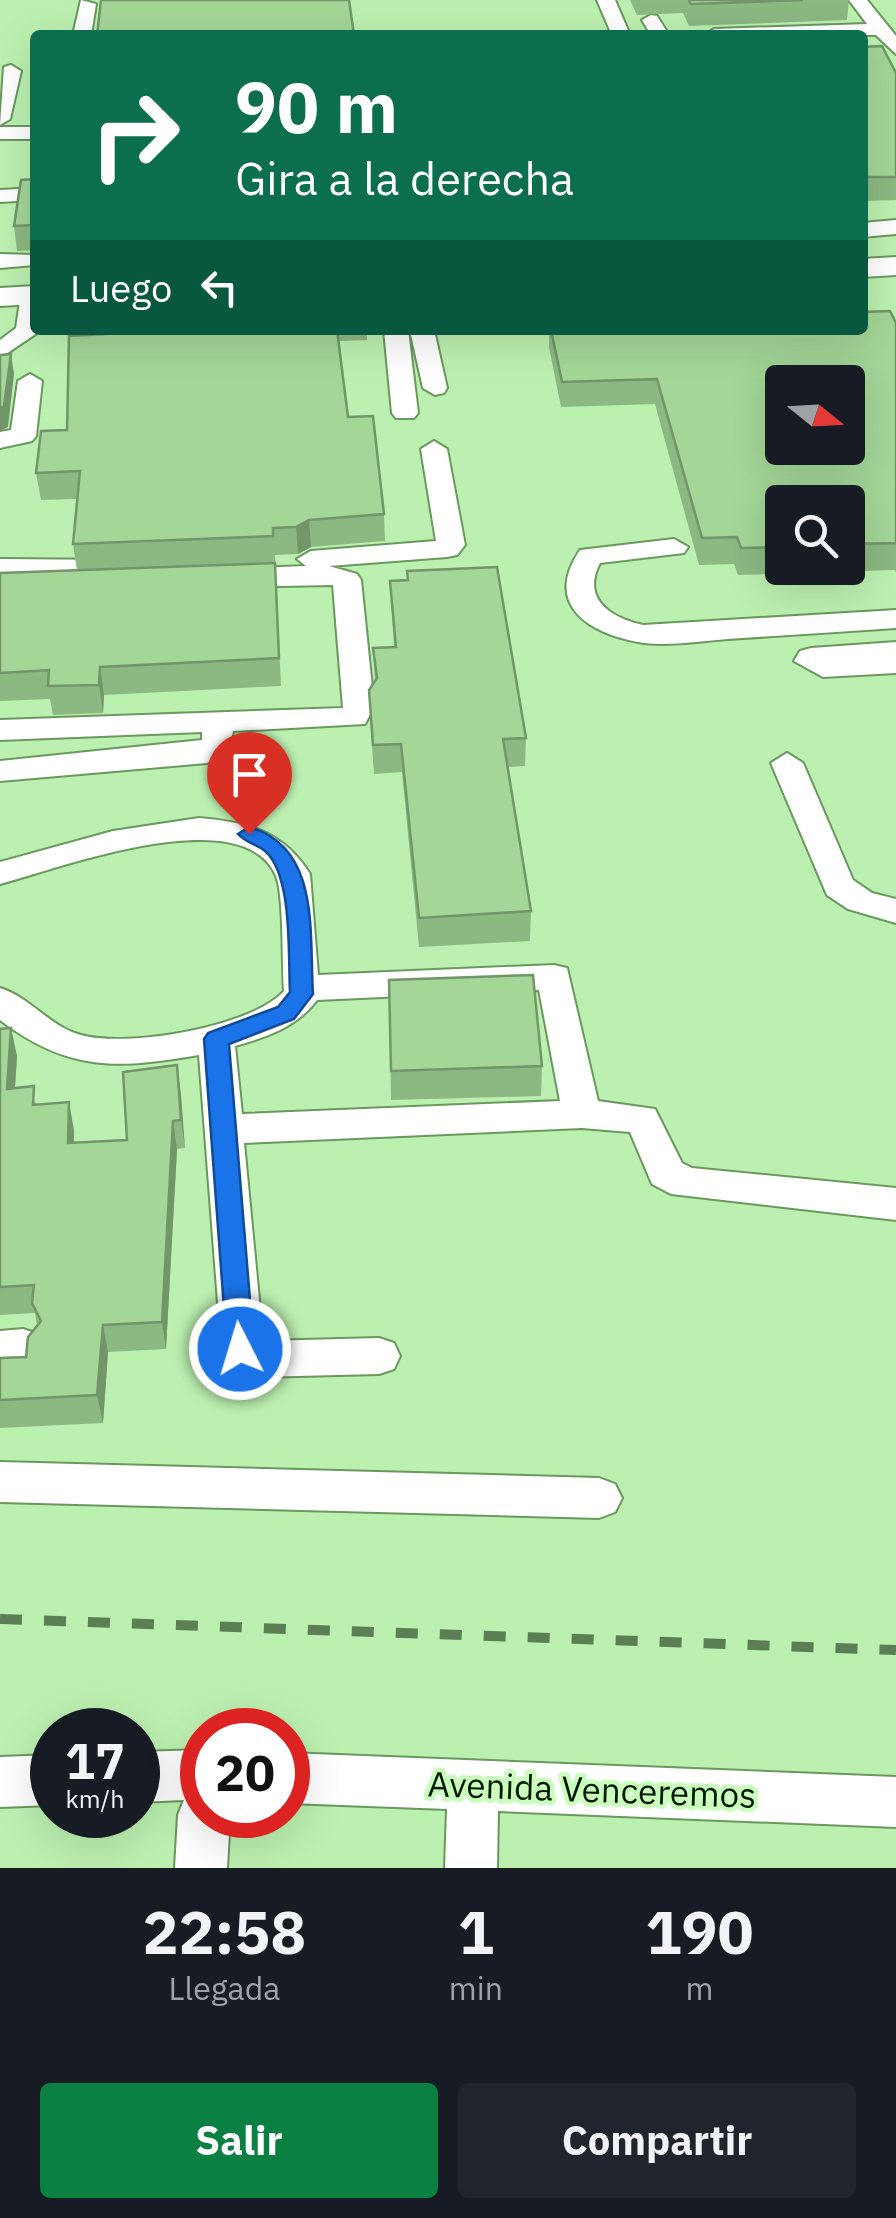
<!DOCTYPE html>
<html lang="es">
<head>
<meta charset="utf-8">
<style>
  body { margin:0; font-family:"IBM Plex Sans",sans-serif; background:#20242c; color:#f1f3f6; height:100vh; display:flex; flex-direction:column; font-size:38px; white-space:nowrap }
  * { box-sizing:border-box; margin:0 }
  p { font-size:32px; color:#9ea1a6 }
  .icon { flex:none; width:55px; height:55px; fill:none; stroke:currentColor; stroke-width:2; stroke-linecap:round; stroke-linejoin:round }
  .map { position:relative; height:1868px; overflow:hidden }
  .side { display:flex; flex-direction:column; background:#171b24; flex:1 }
  .side>* { flex:none }
  .banner { position:absolute; left:30px; top:30px; width:838px; height:305px; border-radius:10px; box-shadow:0 10px 40px #0002; background:#0b6e4f; color:#fff; overflow:hidden }
  .needle { width:65px; rotate:108deg }
  .tools { position:absolute; left:765px; top:365px; display:grid; gap:20px }
  .tools a { display:grid; place-items:center; width:100px; height:100px; border-radius:10px; background:#171b24; box-shadow:0 10px 40px #0002; font-size:50px }
  .speed { position:absolute; left:30px; top:1708px; display:flex; gap:20px; font-size:50px; font-weight:700; text-align:center }
  .speed>* { display:grid; place-content:center; width:130px; height:130px; border-radius:50%; background:#171b24; box-shadow:0 10px 40px #0002; line-height:1 }
  .speed small { font-size:25px; font-weight:400 }
  .speed .limit { border:15px solid #d22; background:#fff; color:#111 }
  .pin { position:absolute; display:grid; place-items:center; width:85px; height:85px; color:#fff; margin:-102px -42px; border-radius:50% 50% 50% 0; rotate:-45deg; box-shadow:0 0 10px #0007 }
  .pin .icon { rotate:45deg }
  .me { position:absolute; width:110px; margin:-55px; rotate:355deg; stroke-linejoin:round; filter:drop-shadow(0 0 8px #0008) }
  .turn { display:flex; align-items:center; gap:35px; height:210px; padding:0 40px; font-size:45px }
  .turn .icon { width:130px; height:130px; stroke-width:2.5 }
  .turn b { display:block; font-size:70px; line-height:85px }
  .then { display:flex; align-items:center; height:95px; padding:0 40px; background:#0003; gap:20px; font-size:38px }
  .eta { display:flex; justify-content:space-evenly; align-items:center; height:170px; text-align:center }
  .eta b { font-size:60px; font-weight:700; line-height:70px }
  .action { display:flex; gap:20px; margin-top:auto; padding:20px 40px }
  .action a { flex:1; height:115px; border-radius:10px; background:#0b8043; color:#fff; font-size:40px; font-weight:700; line-height:115px; text-align:center }
  .action a+a { background:#20242c; color:#f1f3f6 }
  .map>svg:first-child { display:block }
</style>
</head>
<body>
<div class="map">
<svg width="896" height="1868" viewBox="0 0 896 1868">
  <rect width="100%" height="100%" fill="#bcf0b0"/>
  <g fill="none" stroke-linecap="round" stroke-linejoin="round">
    <defs>
      <path id="minor" d="M 81,0 L 96,4 L 91,35 L 73,35 Z
        M 597,0 L 615,0 L 630,35 L 612,35 Z
        M 849,0 L 867,0 L 896,36 L 896,54 L 876,35 L 705,35 L 714,29 L 867,24 Z
        M 651,15 L 657,16 L 669,35 L 651,35 L 642,20 Z
        M 11,65 L 21,71 L 10,119 L 0,125 L 4,67 Z
        M 0,127 L 35,127 L 35,139 L 0,139 Z
        M 35,188 L 35,200 L 0,202 L 0,190 Z
        M 896,220 L 896,234 L 862,237 L 862,223 Z
        M 0,254 L 35,255 L 35,265 L 0,268 Z
        M 35,289 L 35,330 L 40,331 L 0,358 L 0,340 L 16,328 L 21,295 Z
        M 384,330 L 408,330 L 418,413 L 414,418 L 396,418 L 392,413 Z
        M 410,330 L 434,330 L 447,388 L 444,393 L 435,395 L 423,388 Z
        M 30,374 L 42,381 L 36,436 L 32,441 L 0,448 L 0,432 L 11,430 L 18,381 Z
        M 434,441 L 447,449 L 465,545 L 457,555 L 447,557 L 329,566 L 357,574 L 361,580 L 374,707 L 365,724 L 233,731 L 229,750 L 207,763 L 0,781 L 0,761 L 202,740 L 202,732 L 0,740 L 0,720 L 343,708 L 333,585 L 227,587 L 213,578 L 227,569 L 306,566 L 297,559 L 311,551 L 436,541 L 421,449 Z
        M 674,539 L 688,547 L 684,553 L 600,563 C 581,599 611,618 643,625 L 896,610 L 896,628 C 840,632 784,635 728,639 C 701,641 671,646 644,643 C 591,635 542,606 580,550 Z
        M 0,559 L 124,560 L 138,568 L 124,576 L 0,575 Z
        M 896,642 L 896,673 L 823,677 L 794,661 L 800,651 L 811,648 Z
        M 787,753 L 803,763 L 853,880 L 872,893 L 896,899 L 896,923 L 848,909 L 827,895 L 771,763 Z
        M 199,818 C 247,822 283,831 310,874 L 318,975 L 554,965 L 567,968 L 598,1101 L 655,1109 L 682,1163 L 692,1168 L 896,1188 L 896,1220 L 671,1194 L 652,1184 L 630,1132 L 582,1128 L 244,1143 L 263,1341 L 379,1338 L 394,1343 L 400,1356 L 394,1369 L 379,1374 L 257,1377 L 228,1368 L 222,1355 L 199,1055 C 118,1069 68,1072 0,1020 L 0,988 C 30,997 50,1027 81,1035 C 127,1048 252,1027 284,991 C 282,966 284,895 276,876 C 243,798 58,869 0,884 L 0,862 L 113,831 ZM 539,990 L 560,1101 L 242,1114 L 235,1046 C 267,1037 297,1027 317,1000 Z
        M 23,1329 L 38,1334 L 44,1347 L 38,1360 L 0,1367 L 0,1331 Z
        M 0,1462 L 599,1478 L 615,1484 L 622,1498 L 615,1512 L 599,1518 L 0,1502 Z
        M 202,1750 L 202,1815 L 230,1815 L 227,1868 L 175,1868 L 178,1815 L 184,1800 L 138,1802 L 138,1752 Z
        M 288,1753 L 896,1777 L 896,1827 L 498,1811 L 497,1868 L 445,1868 L 447,1809 L 288,1803 Z
        M 52,1755 L 52,1805 L 0,1807 L 0,1757 Z"/>
      <path id="major" d="M 896,257 L 896,275 L 862,277 L 862,259 Z
        M 35,286 L 35,304 L 0,306 L 0,288 Z"/>
    </defs>
    <use href="#minor" stroke="#69995d" stroke-width="4"/>
    <use href="#major" stroke="#69995d" stroke-width="4"/>
    <use href="#minor" fill="#fff" fill-rule="evenodd"/>
    <use href="#major" fill="#fff" fill-rule="evenodd"/>
    <path stroke="#5b7e54" stroke-width="10" stroke-dasharray="22 22" stroke-linecap="butt" d="M 0,1619 L 896,1650"/>
  </g>
  <path fill="#8cb882" fill-rule="evenodd" d="M 630,0 L 849,0 L 847,20 L 689,26 L 683,13 L 637,15 Z
    M 862,47 L 896,73 L 896,200 L 862,201 Z
    M 35,179 L 35,250 L 17,251 L 14,226 Z
    M 896,323 L 896,572 L 895,570 L 738,575 L 734,564 L 699,565 L 655,404 L 561,407 L 549,347 L 549,330 L 862,330 ZM 782,502 L 848,502 L 848,568 L 782,568 Z
    M 177,330 L 367,330 L 367,340 L 339,341 L 348,417 L 384,514 L 385,541 L 311,547 L 298,554 L 275,555 L 281,686 L 104,695 L 103,713 L 53,715 L 50,699 L 0,701 L 0,573 L 77,570 L 73,544 L 77,499 L 41,500 L 36,473 L 67,430 Z
    M 407,571 L 526,738 L 525,766 L 507,767 L 531,911 L 530,941 L 419,947 L 402,772 L 374,774 L 370,718 L 369,690 L 375,681 L 373,648 L 394,647 L 390,581 L 407,580 Z
    M 389,980 L 542,1066 L 541,1096 L 391,1100 Z
    M 0,1029 L 17,1056 L 15,1088 L 74,1130 L 74,1143 L 127,1140 L 177,1065 L 185,1148 L 177,1149 L 166,1349 L 108,1352 L 103,1423 L 0,1428 L 0,1358 L 26,1357 L 37,1326 L 35,1313 L 0,1315 Z"/>
  <path fill="#72966a" d="M 11,354 L 14,374 L 8,427 L 0,431 L 0,409 Z
    M 309,520 L 311,547 L 298,554 L 296,527 Z
    M 100,667 L 104,695 L 103,713 L 99,685 Z
    M 11,1028 L 17,1056 L 13,1117 L 7,1089 Z
    M 177,1065 L 181,1094 L 185,1148 L 181,1120 Z
    M 69,1102 L 74,1130 L 73,1171 L 68,1143 Z
    M 173,1121 L 177,1149 L 166,1349 L 162,1322 Z
    M 103,1325 L 108,1352 L 103,1423 L 97,1395 Z"/>
  <path fill="#a3d697" stroke="#72966a" stroke-width="2.5" fill-rule="evenodd" d="M 101,0 L 349,0 L 354,35 L 97,35 Z
    M 689,0 L 803,0 L 691,4 Z
    M 882,46 L 896,73 L 896,177 L 862,177 L 862,47 Z
    M 35,179 L 35,225 L 14,226 L 21,180 Z
    M 890,311 L 896,323 L 896,543 L 848,544 L 848,502 L 782,502 L 782,547 L 741,548 L 737,537 L 702,538 L 657,379 L 562,382 L 551,330 L 862,330 L 862,312 ZM 782,382 L 848,382 L 848,448 L 782,448 Z
    M 177,330 L 337,330 L 348,417 L 373,416 L 384,514 L 309,520 L 296,527 L 273,528 L 273,536 L 73,544 L 80,471 L 36,473 L 41,431 L 67,430 L 69,336 Z
    M 11,354 L 4,406 L 0,409 L 0,355 Z
    M 275,563 L 279,658 L 100,667 L 99,685 L 48,686 L 49,670 L 0,673 L 0,573 Z
    M 497,567 L 526,738 L 503,739 L 531,911 L 419,918 L 401,744 L 373,745 L 369,690 L 377,678 L 373,648 L 396,647 L 390,581 L 408,580 L 407,571 Z
    M 533,975 L 542,1066 L 391,1071 L 389,980 Z
    M 11,1028 L 7,1089 L 34,1086 L 33,1105 L 69,1102 L 68,1143 L 127,1140 L 123,1072 L 177,1065 L 181,1120 L 173,1121 L 162,1322 L 103,1325 L 97,1395 L 0,1400 L 0,1358 L 26,1357 L 28,1337 L 41,1321 L 32,1303 L 34,1285 L 0,1287 L 0,1029 Z"/>
  <path fill="#1a73e8" stroke="#114b97" stroke-width="2.5" d="M 249,827 C 321,847 309,934 313,994 L 294,1019 L 229,1044 L 254,1349 L 250,1357 L 231,1357 L 227,1349 L 204,1039 L 208,1033 L 278,1007 L 290,992 C 288,956 293,875 265,851 C 257,844 246,843 238,834 Z"/>
  <g text-anchor="middle" stroke-width="9" stroke-linejoin="round" paint-order="stroke">
    <g font-size="35" fill="#071a04" stroke="#c9febd">
      <text transform="translate(592 1790) rotate(2)" y="12">Avenida Venceremos</text>
    </g>
  </g>
</svg>
<div class="tools">
<a><svg class="needle" viewBox="-14 -14 28 28"><path d="M0-13l5 13h-10z" fill="#e53935"/><path d="M0 13l5-13h-10z" fill="#9ea1a6"/></svg></a>
<a><svg class="icon" aria-label="search" viewBox="0 0 24 24"><circle cx="10" cy="10" r="6"/><path d="M15 15l6 6"/></svg></a>
</div>
<div class="speed"><div>17<small>km/h</small></div><div class="limit">20</div></div>
<div class="pin" style="left:249px;top:834px;background:#d93025"><svg class="icon" aria-label="arrive" viewBox="0 0 24 24"><path d="M6 21V4h12l-3 4 3 4H6"/></svg></div>
<svg class="me" style="left:240px;top:1349px" viewBox="-20 -20 40 40"><circle r="17" fill="#1a73e8" stroke="#fff" stroke-width="3"/><path d="M0-11L8 9 0 5-8 9z" fill="#fff"/></svg>
<div class="banner">
<div class="turn"><svg class="icon" aria-label="right" viewBox="0 0 24 24"><path d="M7 20v-9h11M14 6l5 5-5 5"/></svg><div><b>90 m</b>Gira a la derecha</div></div>
<div class="then">Luego<svg class="icon" aria-label="left" viewBox="0 0 24 24"><path d="M17 20v-9H6M10 6l-5 5 5 5"/></svg></div>
</div>
</div>
<section class="side">
<div class="eta">
<div><b>22:58</b><p>Llegada</p></div>
<div><b>1</b><p>min</p></div>
<div><b>190</b><p>m</p></div>
</div>
<div class="action"><a>Salir</a><a>Compartir</a></div>
</section>
</body>
</html>
